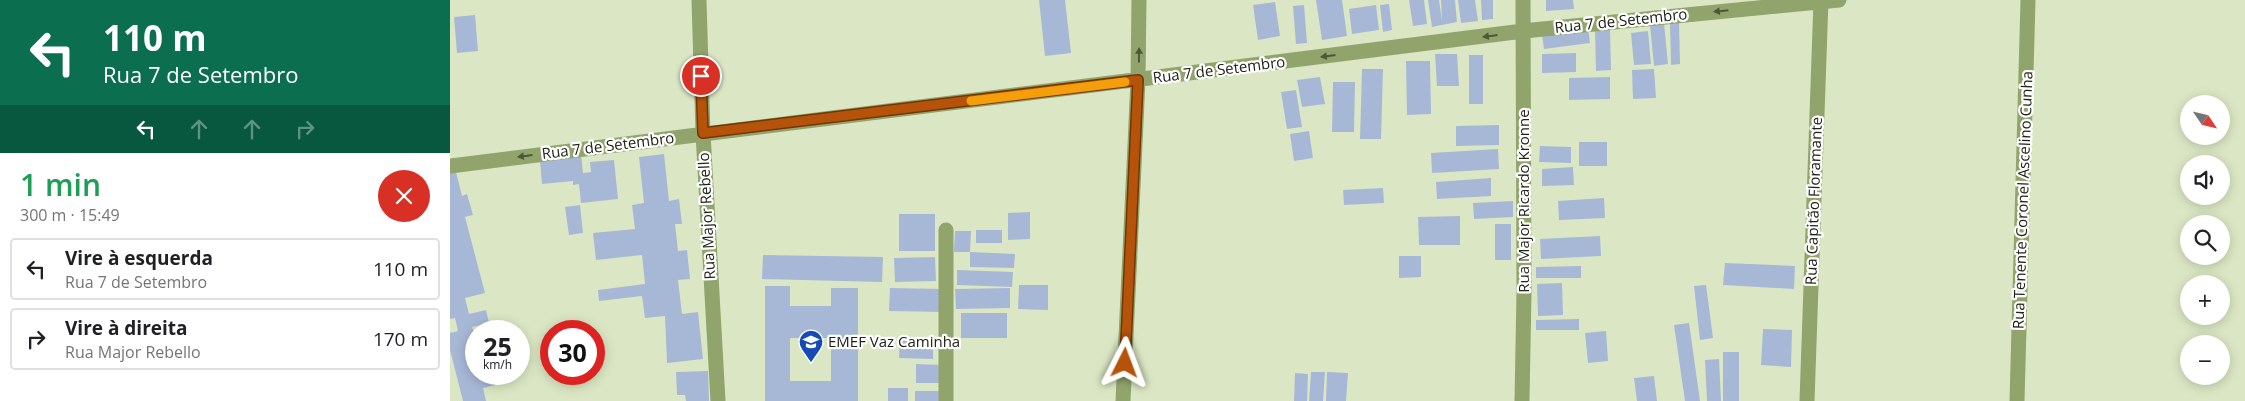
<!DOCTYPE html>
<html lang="pt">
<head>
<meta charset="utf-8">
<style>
  body { margin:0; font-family:"Open Sans",sans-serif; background:#f2f2f2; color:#202124; height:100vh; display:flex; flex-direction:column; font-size:19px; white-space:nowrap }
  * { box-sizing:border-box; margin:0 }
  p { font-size:16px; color:#757577 }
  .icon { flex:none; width:28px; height:28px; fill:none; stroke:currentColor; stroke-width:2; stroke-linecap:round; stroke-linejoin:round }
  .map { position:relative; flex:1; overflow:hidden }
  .side { display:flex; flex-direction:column; background:#fff; width:450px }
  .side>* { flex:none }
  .banner { background:#0b6e4f; color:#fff; overflow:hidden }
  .needle { width:32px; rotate:125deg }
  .fabs { position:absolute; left:1730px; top:95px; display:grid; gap:10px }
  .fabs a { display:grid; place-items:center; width:50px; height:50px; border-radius:50%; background:#fff; box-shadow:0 2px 12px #0003; font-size:25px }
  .speed { position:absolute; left:15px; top:320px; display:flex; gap:10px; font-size:25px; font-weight:700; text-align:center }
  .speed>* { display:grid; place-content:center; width:65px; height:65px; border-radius:50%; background:#fff; box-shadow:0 2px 12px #0003; line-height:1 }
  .speed small { font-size:12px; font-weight:400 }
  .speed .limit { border:8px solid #d22; background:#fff; color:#111 }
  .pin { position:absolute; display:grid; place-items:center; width:42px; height:42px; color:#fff; margin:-21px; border:2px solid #fff; border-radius:50%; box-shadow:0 1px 5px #0007 }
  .me { position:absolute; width:55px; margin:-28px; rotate:3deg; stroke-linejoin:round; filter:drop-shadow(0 0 4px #0008) }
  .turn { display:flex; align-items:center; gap:18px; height:105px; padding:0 20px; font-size:22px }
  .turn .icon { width:65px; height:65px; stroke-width:2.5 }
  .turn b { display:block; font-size:35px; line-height:42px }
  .lanes { display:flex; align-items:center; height:48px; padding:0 20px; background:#0003; justify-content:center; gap:25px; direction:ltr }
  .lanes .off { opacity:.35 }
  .round { display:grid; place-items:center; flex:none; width:52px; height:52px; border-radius:26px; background:#f2f2f2 }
  .overview { display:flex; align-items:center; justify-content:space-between; height:85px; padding:0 20px }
  h1 { font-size:30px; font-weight:600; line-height:38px; color:#1e9e55 }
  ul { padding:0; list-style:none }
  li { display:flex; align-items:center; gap:15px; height:62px; margin:0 10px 8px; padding:0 10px; border:2px solid #e0e0e0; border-radius:5px }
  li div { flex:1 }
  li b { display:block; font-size:19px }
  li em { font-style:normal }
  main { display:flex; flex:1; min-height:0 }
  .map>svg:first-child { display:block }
</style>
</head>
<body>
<main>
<section class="side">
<div class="banner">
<div class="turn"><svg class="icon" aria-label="left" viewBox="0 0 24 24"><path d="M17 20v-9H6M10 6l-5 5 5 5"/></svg><div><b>110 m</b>Rua 7 de Setembro</div></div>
<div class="lanes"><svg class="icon" aria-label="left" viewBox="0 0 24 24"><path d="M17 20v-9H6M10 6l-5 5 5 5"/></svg><svg class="icon off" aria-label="ahead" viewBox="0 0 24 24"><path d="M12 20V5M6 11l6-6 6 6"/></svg><svg class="icon off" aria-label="ahead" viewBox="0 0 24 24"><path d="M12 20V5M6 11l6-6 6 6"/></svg><svg class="icon off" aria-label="right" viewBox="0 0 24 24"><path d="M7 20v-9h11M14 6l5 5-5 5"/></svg></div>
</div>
<div class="overview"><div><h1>1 min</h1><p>300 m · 15:49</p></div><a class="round" style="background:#d93025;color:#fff"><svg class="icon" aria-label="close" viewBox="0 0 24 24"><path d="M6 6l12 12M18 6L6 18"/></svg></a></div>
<ul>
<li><svg class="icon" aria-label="left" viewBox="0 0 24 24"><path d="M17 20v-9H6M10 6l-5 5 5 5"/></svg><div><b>Vire à esquerda</b><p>Rua 7 de Setembro</p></div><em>110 m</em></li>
<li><svg class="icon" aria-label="right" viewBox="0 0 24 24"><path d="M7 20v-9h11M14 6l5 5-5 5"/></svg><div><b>Vire à direita</b><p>Rua Major Rebello</p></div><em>170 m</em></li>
</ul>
</section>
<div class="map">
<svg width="1795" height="401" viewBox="0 0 1795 401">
  <rect width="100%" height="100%" fill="#dbe7c4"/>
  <path fill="#a7b8d7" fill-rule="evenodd" d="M 589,0 L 615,0 L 621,53 L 595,56 Z
    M 866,0 L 892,0 L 897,36 L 872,40 Z
    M 959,0 L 974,0 L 977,24 L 963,26 Z
    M 978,0 L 989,0 L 992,21 L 991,0 L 1005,0 L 1007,22 L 982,27 Z
    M 1008,0 L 1025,0 L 1028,21 L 1011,23 Z
    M 1031,0 L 1043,0 L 1043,19 L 1032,20 Z
    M 1096,0 L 1123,0 L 1124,9 L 1096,11 Z
    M 825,2 L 830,36 L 808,40 L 803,5 Z
    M 939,4 L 942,30 L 933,32 L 930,5 Z
    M 854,5 L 857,43 L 846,44 L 843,6 Z
    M 926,5 L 929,30 L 902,34 L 899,9 Z
    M 25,15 L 28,51 L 7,53 L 4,17 Z
    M 1229,22 L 1230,64 L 1221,65 L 1220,23 Z
    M 1214,23 L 1218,64 L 1204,66 L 1200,25 Z
    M 1138,28 L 1140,43 L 1094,49 L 1092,35 Z
    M 1145,29 L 1160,29 L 1161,70 L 1146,71 Z
    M 1198,31 L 1201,64 L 1184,65 L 1181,33 Z
    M 1126,53 L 1126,72 L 1092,73 L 1092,54 Z
    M 985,54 L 1007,54 L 1009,86 L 987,86 Z
    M 1019,55 L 1033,55 L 1033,104 L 1019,104 Z
    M 956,61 L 980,61 L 981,114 L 957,115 Z
    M 912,69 L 933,69 L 931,139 L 910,139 Z
    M 1204,69 L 1206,98 L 1183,99 L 1182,70 Z
    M 870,77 L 875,104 L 852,107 L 847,80 Z
    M 1160,77 L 1160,99 L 1119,100 L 1119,78 Z
    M 883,82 L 905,82 L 904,132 L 882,132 Z
    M 846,90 L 852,127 L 837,129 L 831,92 Z
    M 1049,125 L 1049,145 L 1006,146 L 1006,126 Z
    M 859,131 L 863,158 L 844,161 L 840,134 Z
    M 1129,142 L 1157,142 L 1157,166 L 1129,166 Z
    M 1090,146 L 1121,147 L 1121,163 L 1089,162 Z
    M 1048,149 L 1049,169 L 982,173 L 981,153 Z
    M 214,154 L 219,201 L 229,199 L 232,224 L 225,224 L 228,251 L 237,250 L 240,279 L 228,280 L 232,314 L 248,312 L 253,359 L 217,363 L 215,316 L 195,318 L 192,296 L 149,301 L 148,290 L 195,284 L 192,255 L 146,260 L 143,233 L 185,229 L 182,205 L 194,203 L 189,157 Z
    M 131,155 L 133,173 L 141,172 L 140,162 L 164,160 L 168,199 L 131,203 L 129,184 L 123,185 L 123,181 L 92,184 L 90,160 Z
    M 1123,167 L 1124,185 L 1092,186 L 1092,169 Z
    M 5,168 L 12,196 L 17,194 L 23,215 L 15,217 L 35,293 L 15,298 L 19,314 L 36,310 L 39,323 L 22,327 L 26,337 L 26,359 L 21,361 L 25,375 L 42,374 L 45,385 L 33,388 L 36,401 L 13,401 L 0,350 L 0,333 L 8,331 L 5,318 L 0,319 L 0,170 Z
    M 1041,178 L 1041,196 L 987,199 L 986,182 Z
    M 933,188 L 934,203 L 894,205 L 893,190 Z
    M 1154,198 L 1155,218 L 1109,220 L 1108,201 Z
    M 1063,201 L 1063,217 L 1024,219 L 1023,203 Z
    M 130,205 L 133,233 L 119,235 L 115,207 Z
    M 580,212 L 580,239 L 558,240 L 558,213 Z
    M 449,214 L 485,214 L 485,251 L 449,251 Z
    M 1010,216 L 1010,245 L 969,245 L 968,217 Z
    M 1045,224 L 1061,224 L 1061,260 L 1045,260 Z
    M 526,230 L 552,230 L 552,243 L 526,243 Z
    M 505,231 L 521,231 L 520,252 L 504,252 Z
    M 1150,236 L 1151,256 L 1091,259 L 1090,239 Z
    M 520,252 L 565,254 L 564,268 L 520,267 Z
    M 313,255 L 433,257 L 432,282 L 312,279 Z
    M 949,256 L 971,256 L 971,277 L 949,278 Z
    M 485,257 L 486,281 L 445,282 L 444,258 Z
    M 1275,263 L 1345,266 L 1344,289 L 1273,285 Z
    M 1131,266 L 1131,278 L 1086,278 L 1086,267 Z
    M 507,270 L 563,272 L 562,287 L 507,285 Z
    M 1112,283 L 1113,315 L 1088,316 L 1087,284 Z
    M 569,285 L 598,285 L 598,310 L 568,309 Z
    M 1256,285 L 1263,338 L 1250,340 L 1244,286 Z
    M 315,286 L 340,286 L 340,306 L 381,306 L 381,288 L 408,288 L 408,401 L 315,401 ZM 340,338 L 381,338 L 381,381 L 340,381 Z
    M 440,288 L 494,289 L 494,312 L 439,311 Z
    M 560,288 L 560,308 L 506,309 L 505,289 Z
    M 511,313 L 557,313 L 557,338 L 511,338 Z
    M 1129,319 L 1129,330 L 1086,330 L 1086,320 Z
    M 1239,323 L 1250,401 L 1235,401 L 1224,325 Z
    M 1313,329 L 1342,330 L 1341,367 L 1311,365 Z
    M 1156,331 L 1158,361 L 1138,363 L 1135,333 Z
    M 450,340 L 483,341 L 483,359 L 449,358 Z
    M 1273,352 L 1289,352 L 1289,401 L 1273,401 Z
    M 1269,359 L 1271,401 L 1257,401 L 1255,360 Z
    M 466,364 L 494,365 L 493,383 L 466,383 Z
    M 258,371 L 259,401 L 236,401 L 235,395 L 227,395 L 226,372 Z
    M 861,372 L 875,372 L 873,401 L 859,401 Z
    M 877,372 L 898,373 L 896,401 L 876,401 Z
    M 845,373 L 858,374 L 857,401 L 844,401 Z
    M 1204,376 L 1207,401 L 1187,401 L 1184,378 Z
    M 438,388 L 458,388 L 458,401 L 438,401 Z
    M 465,391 L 492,391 L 492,401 L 465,401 Z"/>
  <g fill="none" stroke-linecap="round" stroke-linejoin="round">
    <path stroke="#91a46c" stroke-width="15" d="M 249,0 L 253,133 L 268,401
      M 0,166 L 1073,31 L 1389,0
      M 496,401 L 496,230
      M 673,401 L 688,80 L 689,0
      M 1072,401 L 1074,292 L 1073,0
      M 1357,401 L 1371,0
      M 1567,401 L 1578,0"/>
  </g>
  <defs><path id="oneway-solid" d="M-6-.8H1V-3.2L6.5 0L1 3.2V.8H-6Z" transform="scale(1.25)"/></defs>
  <g fill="#4d5739">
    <use href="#oneway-solid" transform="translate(1271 11) rotate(174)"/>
    <use href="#oneway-solid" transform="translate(1040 36) rotate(173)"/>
    <use href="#oneway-solid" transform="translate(689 55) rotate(-89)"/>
    <use href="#oneway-solid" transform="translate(878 56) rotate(173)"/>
    <use href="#oneway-solid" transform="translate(75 156) rotate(173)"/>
  </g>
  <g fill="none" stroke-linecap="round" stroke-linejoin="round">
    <defs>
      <path id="route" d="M 251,76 L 253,133 L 688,80 L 675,363"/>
    </defs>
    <use href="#route" stroke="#753606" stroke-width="12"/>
    <use href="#route" stroke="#b45309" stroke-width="9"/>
    <path stroke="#f59e0b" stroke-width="9" d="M 521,101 L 675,82"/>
  </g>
  <defs>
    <symbol id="school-pin" viewBox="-11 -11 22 30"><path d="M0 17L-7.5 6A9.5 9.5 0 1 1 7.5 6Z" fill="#164bb7" stroke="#fff"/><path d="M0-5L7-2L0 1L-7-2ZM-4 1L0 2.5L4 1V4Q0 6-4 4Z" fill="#fff"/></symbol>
  </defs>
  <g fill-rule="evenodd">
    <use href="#school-pin" x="347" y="328" width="28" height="38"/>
  </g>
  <g text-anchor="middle" stroke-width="4.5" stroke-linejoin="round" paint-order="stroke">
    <g font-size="15" fill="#202417" stroke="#fff">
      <text transform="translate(1171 21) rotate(-6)" y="5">Rua 7 de Setembro</text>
      <text transform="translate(769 70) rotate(-7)" y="5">Rua 7 de Setembro</text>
      <text transform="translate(158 146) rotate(-7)" y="5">Rua 7 de Setembro</text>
      <text transform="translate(1573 200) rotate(-88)" y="5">Rua Tenente Coronel Ascelino Cunha</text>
      <text transform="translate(1074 201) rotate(-90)" y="5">Rua Major Ricardo Kronne</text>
      <text transform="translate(1364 201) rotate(-88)" y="5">Rua Capitão Floramante</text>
      <text transform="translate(257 216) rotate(-93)" y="5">Rua Major Rebello</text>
    </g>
    <g font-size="15" fill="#202417" stroke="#fff" text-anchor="start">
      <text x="378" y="347">EMEF Vaz Caminha</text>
    </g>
  </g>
</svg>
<div class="fabs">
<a><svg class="needle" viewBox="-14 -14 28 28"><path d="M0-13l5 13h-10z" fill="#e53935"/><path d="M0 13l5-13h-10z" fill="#757577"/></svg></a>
<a><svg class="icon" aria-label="sound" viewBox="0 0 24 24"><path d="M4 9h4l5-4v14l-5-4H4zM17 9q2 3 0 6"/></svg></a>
<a><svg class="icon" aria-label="search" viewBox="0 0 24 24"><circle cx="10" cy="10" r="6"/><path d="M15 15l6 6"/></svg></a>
<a>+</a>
<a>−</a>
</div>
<div class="speed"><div>25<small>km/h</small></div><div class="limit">30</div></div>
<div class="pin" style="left:251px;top:76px;background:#d93025"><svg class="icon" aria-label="arrive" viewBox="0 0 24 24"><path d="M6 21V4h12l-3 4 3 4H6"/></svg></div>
<svg class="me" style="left:675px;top:363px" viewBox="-20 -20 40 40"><path d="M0-17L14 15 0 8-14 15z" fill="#b45309" stroke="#fff" stroke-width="4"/></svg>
</div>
</main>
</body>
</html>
